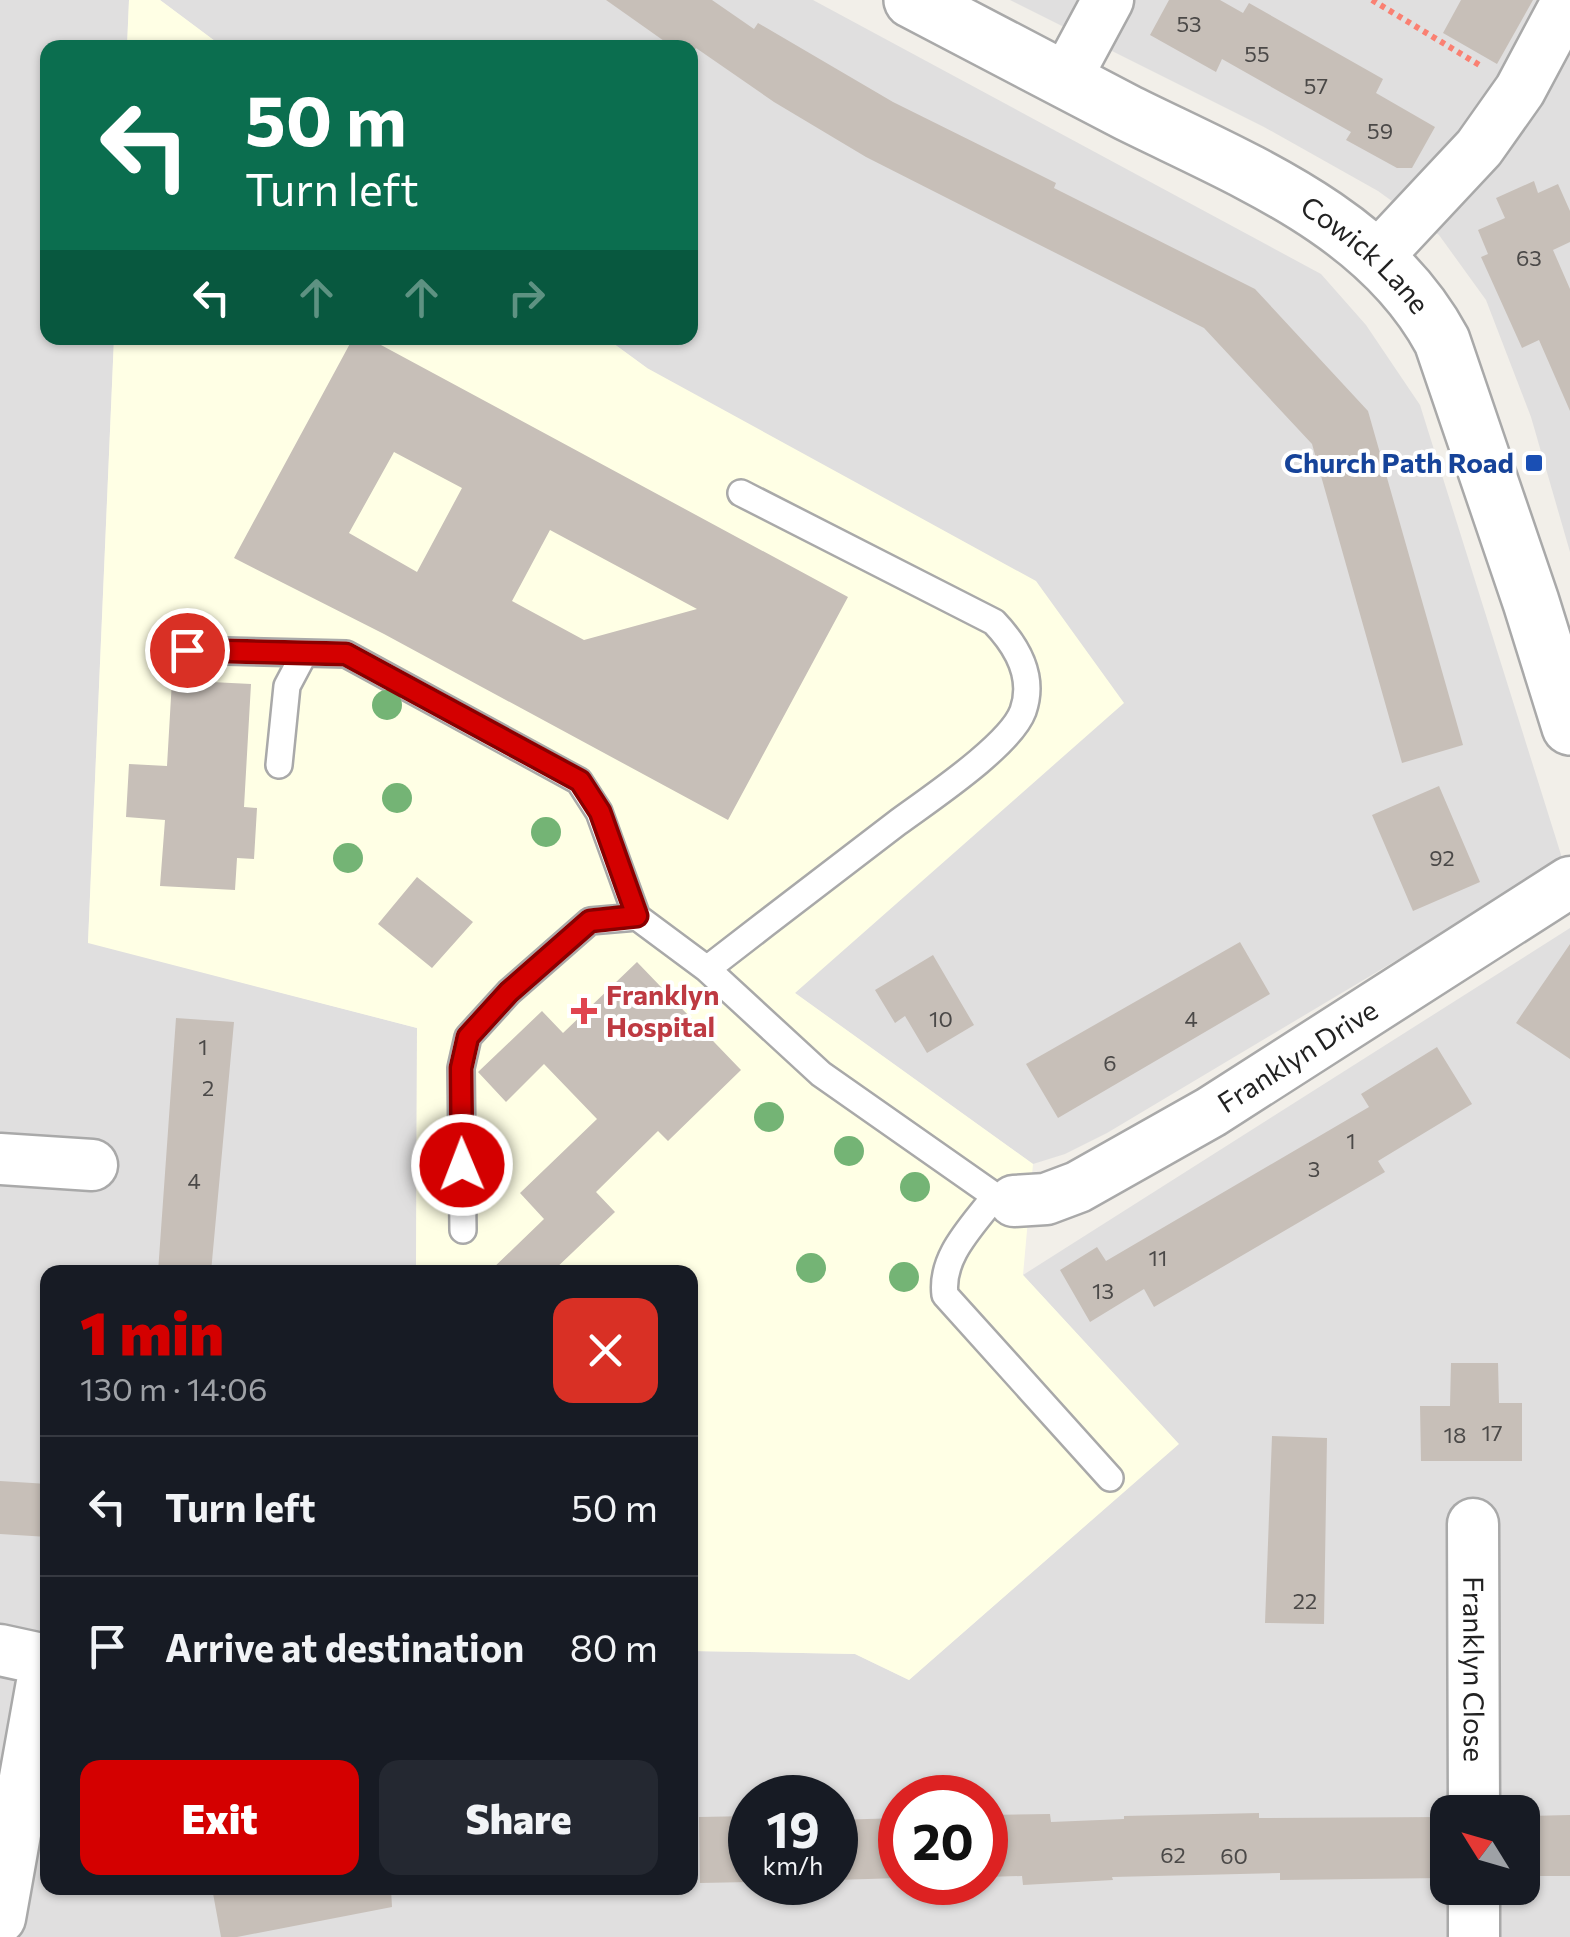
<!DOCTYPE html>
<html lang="en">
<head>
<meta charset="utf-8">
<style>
  body { margin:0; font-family:Commissioner,sans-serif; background:#242831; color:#f1f3f6; height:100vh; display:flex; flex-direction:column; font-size:38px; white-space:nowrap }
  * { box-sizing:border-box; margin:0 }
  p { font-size:32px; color:#9ea1a6 }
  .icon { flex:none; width:55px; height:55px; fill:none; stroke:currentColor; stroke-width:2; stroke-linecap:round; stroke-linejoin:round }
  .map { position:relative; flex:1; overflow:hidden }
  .side { position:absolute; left:40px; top:1265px; width:658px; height:630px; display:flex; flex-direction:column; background:#171b24; border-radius:20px; box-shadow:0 2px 8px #0004 }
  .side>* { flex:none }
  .guide { position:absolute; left:40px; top:40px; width:658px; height:305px; border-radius:20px; box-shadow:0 2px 8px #0004; background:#0b6e4f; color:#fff; overflow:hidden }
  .needle { width:65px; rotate:307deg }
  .tools { position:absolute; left:1430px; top:1795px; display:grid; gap:20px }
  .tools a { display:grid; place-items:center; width:110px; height:110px; border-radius:20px; background:#171b24; box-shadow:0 2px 8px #0004; font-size:50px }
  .speed { position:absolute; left:728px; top:1775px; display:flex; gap:20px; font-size:50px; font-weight:700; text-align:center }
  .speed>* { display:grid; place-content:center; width:130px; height:130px; border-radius:50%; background:#171b24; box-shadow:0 2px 8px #0004; line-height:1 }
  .speed small { font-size:25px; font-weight:400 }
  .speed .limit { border:15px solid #d22; background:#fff; color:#111 }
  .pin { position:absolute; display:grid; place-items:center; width:85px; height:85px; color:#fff; margin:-42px; border:5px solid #fff; border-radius:50%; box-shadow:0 2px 10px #0007 }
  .me { position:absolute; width:110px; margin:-55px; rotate:359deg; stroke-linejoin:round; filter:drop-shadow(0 0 8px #0008) }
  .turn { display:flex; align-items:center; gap:35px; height:210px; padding:0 40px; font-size:45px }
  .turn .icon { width:130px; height:130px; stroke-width:2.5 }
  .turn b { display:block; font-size:70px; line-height:85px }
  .lanes { display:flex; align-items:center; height:95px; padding:0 40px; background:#0003; justify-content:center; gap:50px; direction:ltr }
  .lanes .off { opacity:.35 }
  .round { display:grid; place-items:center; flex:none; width:105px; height:105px; border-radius:20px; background:#242831 }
  .summary { display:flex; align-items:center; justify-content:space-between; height:170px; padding:0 40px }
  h1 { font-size:60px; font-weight:800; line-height:75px; color:#d40000 }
  .button { display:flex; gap:20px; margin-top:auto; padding:20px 40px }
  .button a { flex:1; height:115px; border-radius:20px; background:#d40000; color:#fff; font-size:40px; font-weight:800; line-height:115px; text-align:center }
  .button a+a { background:#242831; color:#f1f3f6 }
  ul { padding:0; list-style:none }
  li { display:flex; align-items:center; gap:30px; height:140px; padding:0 40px; border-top:2px solid #363941 }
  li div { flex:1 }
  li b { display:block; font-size:38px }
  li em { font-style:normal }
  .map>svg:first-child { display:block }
</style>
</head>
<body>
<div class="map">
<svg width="1570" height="1937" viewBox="0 0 1570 1937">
  <rect width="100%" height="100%" fill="#f2efe9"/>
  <path fill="#e0dfdf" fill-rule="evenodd" d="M 0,0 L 129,0 L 127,47 L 48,48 L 48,338 L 114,338 L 88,942 L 417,1028 L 416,1272 L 48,1272 L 48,1888 L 690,1888 L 690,1651 L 855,1654 L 909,1680 L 1178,1444 L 1023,1275 L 1570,928 L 1570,1937 L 0,1937 ZM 750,1798 L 835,1798 L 835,1882 L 750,1882 ZM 900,1798 L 985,1798 L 985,1882 L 900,1882 ZM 1448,1812 L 1522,1812 L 1522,1888 L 1448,1888 Z
    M 160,0 L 813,0 L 1321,274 L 1366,325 L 1420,405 L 1563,861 L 1107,1133 L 1065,1154 L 1033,1164 L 795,993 L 647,368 L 606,338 L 690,338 L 690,48 L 223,47 Z
    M 1010,0 L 1570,0 L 1570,552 L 1531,417 L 1486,300 L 1439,235 L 1378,191 L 1264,127 Z"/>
  <path fill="#ffffe5" d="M 129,0 L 160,0 L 223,47 L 127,47 Z
    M 114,338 L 606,338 L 647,368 L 1036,581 L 1124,703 L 795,993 L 1033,1164 L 1023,1275 L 1179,1444 L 909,1680 L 855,1654 L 690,1651 L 690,1272 L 416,1272 L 417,1028 L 88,943 Z"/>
  <path fill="#c7bfb8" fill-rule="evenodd" d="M 606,0 L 712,0 L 754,29 L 758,23 L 893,102 L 1056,183 L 1054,188 L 1255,289 L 1368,411 L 1463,745 L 1402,763 L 1312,444 L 1204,328 L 866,157 L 774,102 L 696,48 L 690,56 L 690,48 L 674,48 Z
    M 1169,0 L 1220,0 L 1243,13 L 1249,3 L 1383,79 L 1376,93 L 1435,127 L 1412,168 L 1397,168 L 1346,140 L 1351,132 L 1222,59 L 1216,72 L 1150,35 Z
    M 1461,0 L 1533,0 L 1497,64 L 1443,33 Z
    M 1534,181 L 1538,193 L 1558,184 L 1570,211 L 1570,242 L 1553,250 L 1570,289 L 1570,411 L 1539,340 L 1522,348 L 1481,257 L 1488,254 L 1478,230 L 1505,218 L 1496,198 Z
    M 353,338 L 368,338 L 848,597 L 728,820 L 384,634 L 234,558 ZM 394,452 L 462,488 L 417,572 L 349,533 ZM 550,530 L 697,609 L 584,640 L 512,601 Z
    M 172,680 L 251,684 L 244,807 L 257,808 L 254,859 L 237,858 L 235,890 L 160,886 L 165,820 L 126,817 L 129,764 L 167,766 Z
    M 1439,786 L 1480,882 L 1413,911 L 1372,815 Z
    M 417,877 L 473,922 L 432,968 L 378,924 Z
    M 1240,942 L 1270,994 L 1058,1118 L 1026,1064 Z
    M 1570,944 L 1570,1059 L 1516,1023 Z
    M 933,955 L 974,1025 L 927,1053 L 905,1016 L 895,1023 L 875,990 Z
    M 637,962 L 741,1070 L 668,1141 L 658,1131 L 596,1192 L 615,1212 L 552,1272 L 489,1272 L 544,1219 L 520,1193 L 597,1119 L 544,1064 L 506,1102 L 478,1072 L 542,1011 L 563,1033 Z
    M 176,1018 L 234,1022 L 211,1272 L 158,1272 Z
    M 1437,1047 L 1472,1104 L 1378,1161 L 1385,1172 L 1154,1307 L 1144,1289 L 1090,1322 L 1060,1270 L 1097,1247 L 1106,1261 L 1369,1107 L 1361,1094 Z
    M 1451,1363 L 1498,1363 L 1499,1403 L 1522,1403 L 1522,1461 L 1421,1461 L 1420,1406 L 1450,1406 Z
    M 1272,1436 L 1327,1438 L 1324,1624 L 1265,1623 Z
    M 0,1481 L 48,1484 L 48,1537 L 0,1534 Z
    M 1259,1813 L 1259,1818 L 1443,1817 L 1443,1878 L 1280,1880 L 1280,1873 L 1112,1877 L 1113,1880 L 1023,1885 L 1022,1876 L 985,1877 L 985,1815 L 1050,1814 L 1051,1822 L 1124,1819 L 1124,1816 Z
    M 1570,1815 L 1570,1876 L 1530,1876 L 1529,1816 Z
    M 750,1816 L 750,1882 L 700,1883 L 699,1817 Z
    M 900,1818 L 900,1878 L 835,1880 L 835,1820 Z
    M 212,1888 L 391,1888 L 392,1907 L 237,1937 L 221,1937 Z"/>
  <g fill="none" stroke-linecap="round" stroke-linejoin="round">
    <defs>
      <path id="service" d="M 741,493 L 994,622 C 1017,646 1035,677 1023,711 C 1010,746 928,800 897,823 C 833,872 770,920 707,969 L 821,1074 L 995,1196 L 1014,1201
        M 187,650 L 346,654 L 579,781 L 599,812 L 637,917 L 707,969
        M 279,765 L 287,686 L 304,654
        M 995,1196 C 973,1226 940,1256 945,1295 L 1110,1478
        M 463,1230 L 461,1068 L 468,1037 L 509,992 L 590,921 L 637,917"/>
      <g id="minor">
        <path d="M 1065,80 L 1108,0"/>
        <path d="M 1375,259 L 1479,148 L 1520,90 L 1568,0"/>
        <path d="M 0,1159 L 92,1165"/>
        <path id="s1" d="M 1014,1201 L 1046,1199 L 1078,1187 L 1211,1112 L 1570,882"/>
        <path id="s2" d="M 1473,1524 L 1474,1812"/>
        <path d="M 0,1650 L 46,1660 L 0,1918"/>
        <path d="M 1474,1888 L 1474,1937"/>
      </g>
      <g id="tertiary">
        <path id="s3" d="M 912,0 C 984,38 1056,76 1128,113 C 1243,170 1378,222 1442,341 L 1531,602 L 1570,727"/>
      </g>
    </defs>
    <use href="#service" stroke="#a9a9a9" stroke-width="30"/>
    <use href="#minor" stroke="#a9a9a9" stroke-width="55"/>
    <use href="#tertiary" stroke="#a9a9a9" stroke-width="60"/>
    <path stroke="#fa8072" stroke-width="6" stroke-dasharray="5 5" stroke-linecap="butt" d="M 1372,0 L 1481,66"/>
    <use href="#service" stroke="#fff" stroke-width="25"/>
    <use href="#minor" stroke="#fff" stroke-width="50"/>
    <use href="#tertiary" stroke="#fff" stroke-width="55"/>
  </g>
  <g fill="#74b475">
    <circle cx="387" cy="705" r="15"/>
    <circle cx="397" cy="798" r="15"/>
    <circle cx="546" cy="832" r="15"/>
    <circle cx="348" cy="858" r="15"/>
    <circle cx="769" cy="1117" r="15"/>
    <circle cx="849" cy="1151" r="15"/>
    <circle cx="915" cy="1187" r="15"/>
    <circle cx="811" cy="1268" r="15"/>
    <circle cx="904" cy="1277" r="15"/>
  </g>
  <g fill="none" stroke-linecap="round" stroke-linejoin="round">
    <defs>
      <path id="route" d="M 187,650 L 346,654 L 580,781 L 600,812 L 637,916 L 590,921 L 509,992 L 468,1037 L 461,1068 L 462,1165"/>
    </defs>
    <use href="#route" stroke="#8a0000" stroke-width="25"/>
    <use href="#route" stroke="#d40000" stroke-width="18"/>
  </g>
  <rect fill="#1a4fb4" stroke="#fff" stroke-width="4" x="1524" y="453" width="20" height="20" rx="5"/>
  <path fill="#e0444e" stroke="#fff" stroke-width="4" d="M579 996h10v10h10v10h-10v10h-10v-10h-10v-10h10z"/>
  <g text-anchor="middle" stroke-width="8" stroke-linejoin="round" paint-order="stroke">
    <g font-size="22" fill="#4b4948">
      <text x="1189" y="32">53</text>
      <text x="1257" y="62">55</text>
      <text x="1316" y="94">57</text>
      <text x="1380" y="139">59</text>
      <text x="1529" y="266">63</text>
      <text x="1442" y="866">92</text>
      <text x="941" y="1027">10</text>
      <text x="1191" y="1027">4</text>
      <text x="203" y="1055">1</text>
      <text x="1110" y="1071">6</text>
      <text x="208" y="1096">2</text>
      <text x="1351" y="1149">1</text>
      <text x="1314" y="1177">3</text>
      <text x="194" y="1189">4</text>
      <text x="1158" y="1266">11</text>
      <text x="1103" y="1299">13</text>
      <text x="1492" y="1441">17</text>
      <text x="1455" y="1443">18</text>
      <text x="1305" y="1609">22</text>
      <text x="1173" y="1863">62</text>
      <text x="1234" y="1864">60</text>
    </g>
    <g font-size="28" fill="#222" stroke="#fff">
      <text dy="10" stroke="none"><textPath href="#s3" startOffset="522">Cowick Lane</textPath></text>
      <text dy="10" stroke="none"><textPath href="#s1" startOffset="322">Franklyn Drive</textPath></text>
      <text dy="10" stroke="none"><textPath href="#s2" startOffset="145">Franklyn Close</textPath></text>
    </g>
    <g font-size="28" font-weight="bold" fill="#164399" stroke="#fff" text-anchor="end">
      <text x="1514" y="473">Church Path Road</text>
    </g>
    <g font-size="28" font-weight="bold" fill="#be3a42" stroke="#fff" text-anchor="start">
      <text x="606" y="1005">Franklyn<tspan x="606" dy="32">Hospital</tspan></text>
    </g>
  </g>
</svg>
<div class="tools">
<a><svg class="needle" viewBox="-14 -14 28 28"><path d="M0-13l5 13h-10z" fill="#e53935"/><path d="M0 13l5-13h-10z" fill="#9ea1a6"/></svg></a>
</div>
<div class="speed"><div>19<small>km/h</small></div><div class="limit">20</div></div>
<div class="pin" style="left:187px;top:650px;background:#d93025"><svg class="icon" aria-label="arrive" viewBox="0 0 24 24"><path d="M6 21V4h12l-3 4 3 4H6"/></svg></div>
<svg class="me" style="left:462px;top:1165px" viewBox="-20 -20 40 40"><circle r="17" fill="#d40000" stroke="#fff" stroke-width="3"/><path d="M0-11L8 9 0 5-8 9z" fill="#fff"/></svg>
<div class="guide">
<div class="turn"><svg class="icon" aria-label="left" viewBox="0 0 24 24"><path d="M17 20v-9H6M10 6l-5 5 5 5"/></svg><div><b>50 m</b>Turn left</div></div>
<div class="lanes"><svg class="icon" aria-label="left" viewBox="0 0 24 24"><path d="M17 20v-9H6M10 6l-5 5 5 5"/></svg><svg class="icon off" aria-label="ahead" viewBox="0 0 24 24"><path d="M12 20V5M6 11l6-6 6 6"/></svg><svg class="icon off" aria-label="ahead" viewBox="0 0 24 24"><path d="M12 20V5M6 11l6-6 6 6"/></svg><svg class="icon off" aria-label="right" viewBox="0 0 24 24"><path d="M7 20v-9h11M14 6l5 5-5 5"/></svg></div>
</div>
<section class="side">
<div class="summary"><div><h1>1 min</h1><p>130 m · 14:06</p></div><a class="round" style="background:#d93025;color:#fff"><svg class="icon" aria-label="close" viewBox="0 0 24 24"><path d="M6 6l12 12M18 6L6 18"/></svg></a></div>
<ul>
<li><svg class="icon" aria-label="left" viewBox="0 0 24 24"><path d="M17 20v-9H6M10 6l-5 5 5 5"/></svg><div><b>Turn left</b></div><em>50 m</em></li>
<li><svg class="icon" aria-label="arrive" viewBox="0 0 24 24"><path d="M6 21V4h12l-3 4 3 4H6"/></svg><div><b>Arrive at destination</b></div><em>80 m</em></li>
</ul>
<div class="button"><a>Exit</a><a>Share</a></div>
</section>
</div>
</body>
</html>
